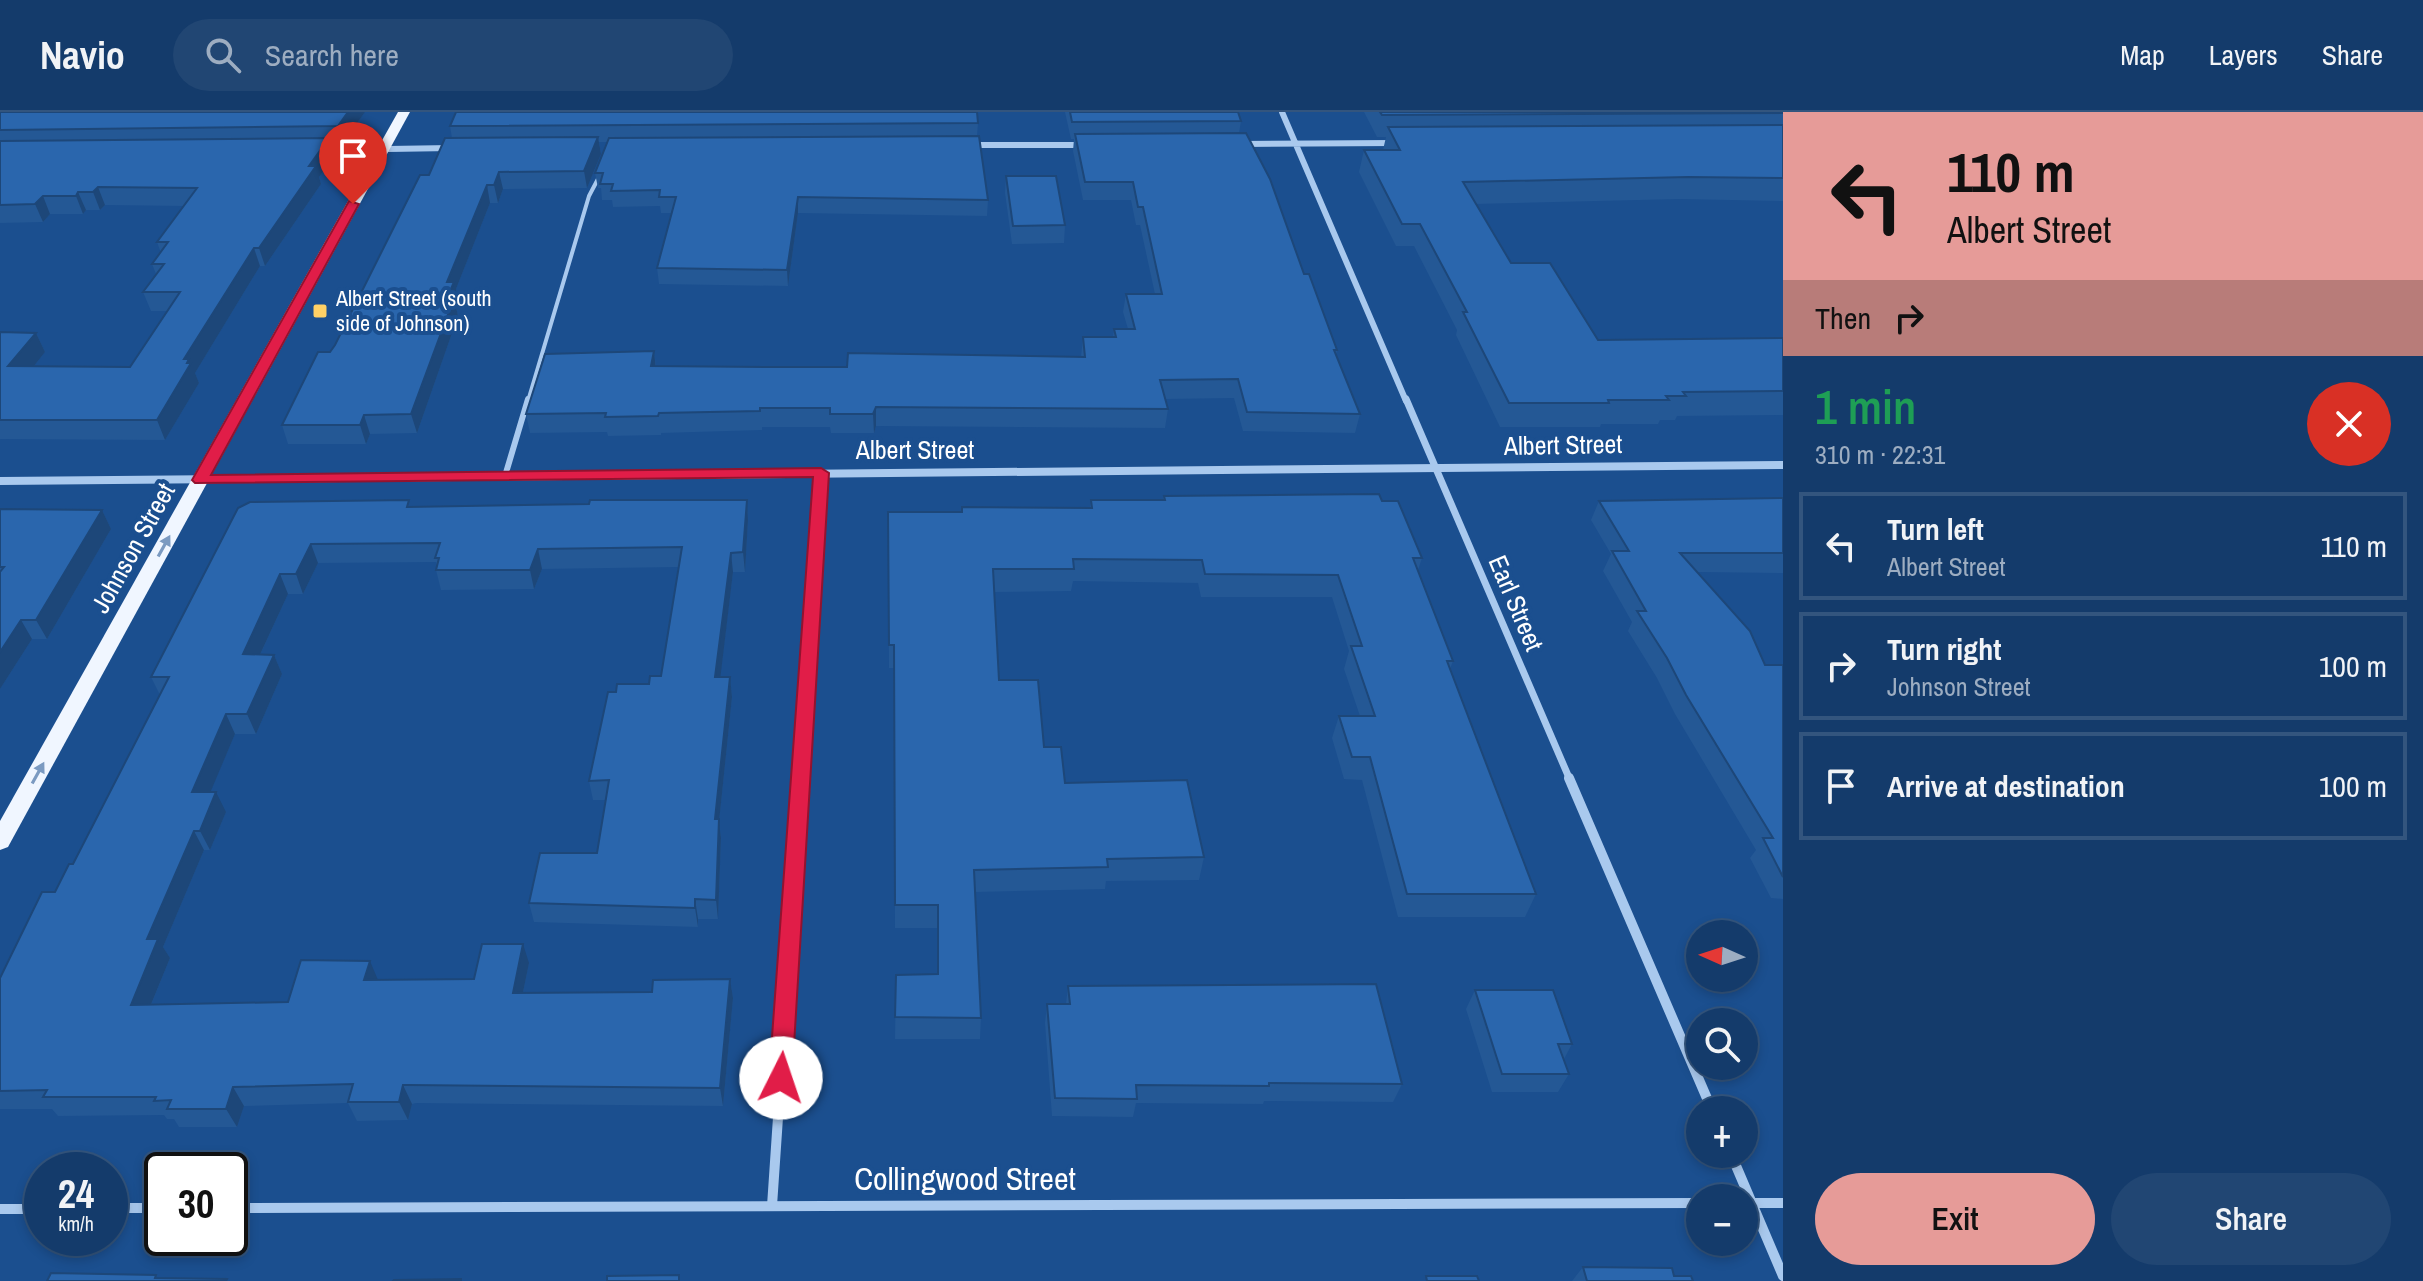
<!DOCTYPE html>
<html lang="en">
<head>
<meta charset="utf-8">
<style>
  body { margin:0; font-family:"Archivo Narrow",sans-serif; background:#214673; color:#f1f3f6; height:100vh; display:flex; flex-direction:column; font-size:30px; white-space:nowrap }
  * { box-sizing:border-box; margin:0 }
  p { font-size:26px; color:#9dadc1 }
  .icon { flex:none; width:44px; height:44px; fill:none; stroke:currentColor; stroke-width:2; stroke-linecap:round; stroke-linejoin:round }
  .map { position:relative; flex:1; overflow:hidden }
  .sheet { display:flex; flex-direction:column; background:#143b6b; width:640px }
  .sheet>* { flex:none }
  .top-card { background:#e69b98; color:#111; overflow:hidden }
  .needle { width:52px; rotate:273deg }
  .tools { position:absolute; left:1686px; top:808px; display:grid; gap:16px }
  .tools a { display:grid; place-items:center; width:72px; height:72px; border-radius:50%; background:#143b6b; box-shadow:0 4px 12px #0003,0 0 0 2px #33557e; font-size:40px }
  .speed { position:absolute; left:24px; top:1040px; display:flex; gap:16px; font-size:40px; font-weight:700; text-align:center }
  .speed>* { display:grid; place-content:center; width:104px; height:104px; border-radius:50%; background:#143b6b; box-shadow:0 4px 12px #0003,0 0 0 2px #33557e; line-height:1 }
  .speed small { font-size:20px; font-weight:400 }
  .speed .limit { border:4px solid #111; border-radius:12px; background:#fff; color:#111 }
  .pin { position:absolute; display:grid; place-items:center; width:68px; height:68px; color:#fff; margin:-82px -34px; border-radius:50% 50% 50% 0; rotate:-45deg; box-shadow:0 0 8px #0007 }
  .pin .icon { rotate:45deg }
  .me { position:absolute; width:88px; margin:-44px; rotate:4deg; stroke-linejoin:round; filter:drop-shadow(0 0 6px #0008) }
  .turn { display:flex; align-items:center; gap:28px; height:168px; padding:0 32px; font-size:36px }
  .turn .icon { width:104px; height:104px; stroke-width:2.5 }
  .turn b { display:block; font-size:56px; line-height:68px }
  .then { display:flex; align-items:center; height:76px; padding:0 32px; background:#0003; gap:16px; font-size:30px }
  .round { display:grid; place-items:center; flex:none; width:84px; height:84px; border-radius:42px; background:#214673 }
  .headline { display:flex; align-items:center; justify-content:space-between; height:136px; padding:0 32px }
  h1 { font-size:48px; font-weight:600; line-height:60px; color:#1e9e55 }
  .primary-button { display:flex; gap:16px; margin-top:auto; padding:16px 32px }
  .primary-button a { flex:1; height:92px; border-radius:48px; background:#e69b98; color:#111; font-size:32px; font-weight:600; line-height:92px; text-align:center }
  .primary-button a+a { background:#214673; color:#f1f3f6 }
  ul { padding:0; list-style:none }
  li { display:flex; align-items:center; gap:24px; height:108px; margin:0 16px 12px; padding:0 16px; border:4px solid #33557e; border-radius:0px }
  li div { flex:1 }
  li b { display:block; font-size:30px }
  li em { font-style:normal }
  header { display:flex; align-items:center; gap:48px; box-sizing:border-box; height:112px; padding:0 40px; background:#143b6b; border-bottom:2px solid #33557e }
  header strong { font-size:38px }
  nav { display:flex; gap:44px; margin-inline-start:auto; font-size:28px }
  .search { width:560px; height:72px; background:#214673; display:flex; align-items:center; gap:20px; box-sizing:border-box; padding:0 28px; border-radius:44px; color:#9dadc1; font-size:30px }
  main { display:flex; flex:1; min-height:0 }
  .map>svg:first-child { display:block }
</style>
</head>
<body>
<header>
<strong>Navio</strong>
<div class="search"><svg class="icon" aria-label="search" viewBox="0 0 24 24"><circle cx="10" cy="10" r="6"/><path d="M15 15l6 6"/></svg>Search here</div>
<nav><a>Map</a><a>Layers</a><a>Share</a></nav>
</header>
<main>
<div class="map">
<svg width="1783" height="1169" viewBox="0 0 1783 1169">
  <rect width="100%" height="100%" fill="#1b4f8f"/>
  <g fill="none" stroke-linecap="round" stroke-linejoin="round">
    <path stroke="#a9c9ee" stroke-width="4" d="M 528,289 L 589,84 L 599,65"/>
    <path stroke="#a9c9ee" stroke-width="6" d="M 505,364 L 528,287"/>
    <path stroke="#a9c9ee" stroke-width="6" d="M 1282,0 L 1406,289
      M 1241,32 L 1395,31
      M 973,33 L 1083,33
      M 325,38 L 451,36"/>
    <path stroke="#a9c9ee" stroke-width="7" d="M 1406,287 L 1570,668
      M 800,668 L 821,361"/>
    <path stroke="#a9c9ee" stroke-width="10" d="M 1569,666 L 1712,998
      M 1731,1042 L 1783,1164
      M 1744,1091 L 1783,1091
      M 772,1094 L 801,666
      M 110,1096 L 162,1096
      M 230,1096 L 1700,1091
      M 0,1097 L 42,1097"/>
    <path fill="#a9c9ee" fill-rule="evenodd" d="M 1783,349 L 1783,357 L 0,373 L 0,365 Z"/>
    <path fill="#f0f6ff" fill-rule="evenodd" d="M 398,0 L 410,0 L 8,735 L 0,738 L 0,709 Z"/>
  </g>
  <path fill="#245895" d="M 0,0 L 365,0 L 342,32 L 331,32 L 334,44 L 319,65 L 321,72 L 265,154 L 260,154 L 195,261 L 199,271 L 165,328 L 0,327 L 0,220 L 36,221 L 45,240 L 33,255 L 130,255 L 168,199 L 151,199 L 143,180 L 156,162 L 152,152 L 161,141 L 157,130 L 184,94 L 105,93 L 100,98 L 86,98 L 83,102 L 50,102 L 43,110 L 0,111 Z
    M 1065,0 L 1238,0 L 1241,9 L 1239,21 L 1304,162 L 1337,238 L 1336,243 L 1360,302 L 1355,321 L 1243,319 L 1234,286 L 1165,287 L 1168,297 L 1165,316 L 876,314 L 874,321 L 831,321 L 830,315 L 762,315 L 762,318 L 661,321 L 661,323 L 608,324 L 607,320 L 530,321 L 526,302 L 654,239 L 656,254 L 847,255 L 1081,245 L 1083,225 L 1113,225 L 1114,217 L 1128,217 L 1123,200 L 1126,182 L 1155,182 L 1140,113 L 1136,113 L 1131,88 L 1083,88 L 1073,39 L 1074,27 L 1071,27 Z
    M 1364,0 L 1783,0 L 1783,89 L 1680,87 L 1476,92 L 1511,151 L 1598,228 L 1783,226 L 1783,303 L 1677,304 L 1675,308 L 1660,308 L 1658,312 L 1601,312 L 1600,315 L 1500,315 L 1456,223 L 1457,218 L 1414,134 L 1396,134 L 1359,60 L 1364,38 L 1383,38 L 1386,25 L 1377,25 Z
    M 978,11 L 977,24 L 988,88 L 987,104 L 798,101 L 788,174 L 659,172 L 657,156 L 671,101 L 661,101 L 660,94 L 613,95 L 612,88 L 602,88 L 601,76 L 598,76 L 595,61 L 608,30 L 599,30 L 601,42 L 587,76 L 503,77 L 498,91 L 490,91 L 456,177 L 458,189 L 456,195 L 458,204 L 417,321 L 370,322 L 366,332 L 288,332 L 282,313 L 335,233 L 429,63 L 452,26 L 450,14 Z
    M 1006,64 L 1065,113 L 1064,131 L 1012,132 L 1005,81 Z
    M 1164,384 L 1382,389 L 1422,446 L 1418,458 L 1453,549 L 1450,557 L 1536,782 L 1525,805 L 1398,805 L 1362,668 L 1344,667 L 1332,626 L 1339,604 L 1360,604 L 1344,557 L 1349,539 L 1332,485 L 1201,485 L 1198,471 L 1073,469 L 1071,479 L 994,480 L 999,568 L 1044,635 L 1065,671 L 1204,745 L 1199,768 L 1106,769 L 1105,777 L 975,780 L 981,906 L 980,927 L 895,927 L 896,863 L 937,862 L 937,816 L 895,816 L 894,556 L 889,556 L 888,400 L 962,400 L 1090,396 L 1091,388 L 1163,388 Z
    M 1783,386 L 1783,461 L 1698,460 L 1765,553 L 1783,553 L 1783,787 L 1771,786 L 1750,746 L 1756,738 L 1675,602 L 1657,566 L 1628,519 L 1632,510 L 1603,459 L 1611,442 L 1591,408 L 1599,389 Z
    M 747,388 L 748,408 L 745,460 L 733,460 L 720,565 L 730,565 L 732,585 L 719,710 L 721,726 L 718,807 L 698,807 L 698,815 L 534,810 L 529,791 L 597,741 L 605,688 L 593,688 L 589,669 L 616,580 L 649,572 L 661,564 L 678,455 L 542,457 L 534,477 L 441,478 L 436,458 L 437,454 L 436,450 L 318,451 L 303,482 L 288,482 L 260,543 L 274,543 L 282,562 L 256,622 L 235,622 L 210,680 L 226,700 L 210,738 L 204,738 L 163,835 L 170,846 L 151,893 L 288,890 L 378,868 L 474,867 L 529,851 L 523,881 L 652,880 L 730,867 L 733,886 L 723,994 L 416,991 L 412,992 L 408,1008 L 357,1009 L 348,991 L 244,994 L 237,1015 L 179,1015 L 174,1007 L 167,1007 L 164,1003 L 58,1004 L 52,997 L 0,997 L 0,866 L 73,752 L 160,583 L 151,565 L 238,396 L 411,395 Z
    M 0,397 L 102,398 L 111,417 L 47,527 L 32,527 L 0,577 Z
    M 1068,874 L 1402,972 L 1393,990 L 1264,989 L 1263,992 L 1136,991 L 1133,1005 L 1052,1004 L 1045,911 L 1047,892 L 1066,892 Z
    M 1475,878 L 1572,932 L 1564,947 L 1569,962 L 1558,980 L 1492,980 L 1466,897 Z
    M 1583,1155 L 1674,1164 L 1693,1169 L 1572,1169 Z"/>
  <path fill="#1d4779" d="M 348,0 L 365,0 L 342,32 L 338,14 Z
    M 598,25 L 601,42 L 587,76 L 584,59 Z
    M 329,26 L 334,44 L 319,65 L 321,72 L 265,154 L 259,136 L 309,54 Z
    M 499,60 L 503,77 L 498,91 L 494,73 Z
    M 487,73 L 490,91 L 456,177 L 458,189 L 456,195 L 458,204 L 417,321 L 411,302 L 447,186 L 447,170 Z
    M 98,75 L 105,93 L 100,98 L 93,80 Z
    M 78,80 L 86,98 L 83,102 L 76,84 Z
    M 43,84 L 50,102 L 43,110 L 35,92 Z
    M 798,85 L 798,101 L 788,174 L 787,158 Z
    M 254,136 L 260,154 L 195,261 L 199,271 L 165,328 L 157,308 L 184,247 Z
    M 36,221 L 45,240 L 18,274 L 8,254 Z
    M 654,239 L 656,258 L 651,254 Z
    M 876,295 L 876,314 L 874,321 L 873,302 Z
    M 364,303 L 370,322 L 366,332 L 360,313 Z
    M 747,388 L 748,408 L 745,460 L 743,440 Z
    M 102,398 L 111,417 L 47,527 L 36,508 Z
    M 311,432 L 318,451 L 303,482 L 296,462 Z
    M 538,437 L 542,457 L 534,477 L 530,458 Z
    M 731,441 L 733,460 L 718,585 L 715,565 Z
    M 280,462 L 288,482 L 251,562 L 243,542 Z
    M 21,508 L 32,527 L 0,577 L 0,540 Z
    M 274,543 L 282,562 L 256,622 L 247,602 Z
    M 730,565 L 732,585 L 719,710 L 721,726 L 718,807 L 716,788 L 715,707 Z
    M 226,602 L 235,622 L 202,700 L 192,680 Z
    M 216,680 L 226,700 L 210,738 L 200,719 Z
    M 194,719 L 204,738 L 163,835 L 170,846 L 143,912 L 131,893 L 147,827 Z
    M 695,787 L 698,807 L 698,815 L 695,796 Z
    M 523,832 L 529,851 L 519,900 L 513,881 Z
    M 370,849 L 378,868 L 364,868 Z
    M 730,867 L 733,886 L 723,994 L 720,976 Z
    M 403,973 L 412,992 L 408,1008 L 399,990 Z
    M 233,975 L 244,994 L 237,1015 L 226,997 Z"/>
  <path fill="#2a66ad" stroke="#1d4779" stroke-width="2" d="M 0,0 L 348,0 L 338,14 L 0,18 Z
    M 456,0 L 977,0 L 978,11 L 450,14 Z
    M 1070,0 L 1238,0 L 1241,9 L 1072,10 Z
    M 1380,0 L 1783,0 L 1783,1 L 1382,3 Z
    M 1783,13 L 1783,66 L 1688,65 L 1463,70 L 1511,151 L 1550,151 L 1598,228 L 1783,226 L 1783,279 L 1683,280 L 1686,284 L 1666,284 L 1669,288 L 1608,288 L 1609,291 L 1509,291 L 1463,200 L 1467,200 L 1420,112 L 1402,112 L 1364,38 L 1400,38 L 1388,15 Z
    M 1246,21 L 1270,67 L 1304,162 L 1309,162 L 1337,238 L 1334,238 L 1360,302 L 1247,300 L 1238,267 L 1160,268 L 1168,297 L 876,295 L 873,302 L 830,302 L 830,296 L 760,296 L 760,299 L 659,301 L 658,304 L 605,305 L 606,301 L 526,302 L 545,242 L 654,239 L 651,254 L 770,255 L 847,255 L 848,241 L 1085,245 L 1083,225 L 1116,225 L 1114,217 L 1135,217 L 1126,182 L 1162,182 L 1143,95 L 1138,95 L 1133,70 L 1085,70 L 1075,22 Z
    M 979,24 L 988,88 L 798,85 L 787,158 L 657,156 L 676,85 L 659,85 L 660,78 L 611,79 L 613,72 L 600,72 L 603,61 L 595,61 L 609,26 Z
    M 598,25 L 584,59 L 499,60 L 494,73 L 487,73 L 447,170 L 454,170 L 447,186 L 454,186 L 411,302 L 364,303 L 360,313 L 282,313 L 318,240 L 330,240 L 335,233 L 420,63 L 429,63 L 445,26 Z
    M 329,26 L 309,54 L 316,54 L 259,136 L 254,136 L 184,247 L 189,247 L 187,251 L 191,251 L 157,308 L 0,308 L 0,220 L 36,221 L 8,254 L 130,255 L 180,180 L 143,180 L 164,152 L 152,152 L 168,130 L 157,130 L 197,76 L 98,75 L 93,80 L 78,80 L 76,84 L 43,84 L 35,92 L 0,93 L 0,29 Z
    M 1006,64 L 1056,64 L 1065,113 L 1013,114 Z
    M 1379,382 L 1382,389 L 1398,389 L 1422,446 L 1413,446 L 1453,549 L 1447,549 L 1536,782 L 1407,782 L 1370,645 L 1352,645 L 1339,604 L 1375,604 L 1351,534 L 1362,534 L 1338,463 L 1205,462 L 1202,448 L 1073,447 L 1074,457 L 993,457 L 999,568 L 1038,568 L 1044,635 L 1061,635 L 1065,671 L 1187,668 L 1204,745 L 1107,747 L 1108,755 L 974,758 L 981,906 L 895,905 L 896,863 L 938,862 L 938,793 L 895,793 L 894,533 L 889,533 L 888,400 L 962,400 L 962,395 L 1092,396 L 1091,388 L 1165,388 L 1164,384 Z
    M 1783,386 L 1783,441 L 1680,441 L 1750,519 L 1765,553 L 1783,553 L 1783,765 L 1763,726 L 1773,726 L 1686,583 L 1667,546 L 1637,499 L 1646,499 L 1612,439 L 1629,439 L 1599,389 Z
    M 409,388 L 407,395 L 589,392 L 590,388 L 747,388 L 743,440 L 731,441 L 715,565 L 730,565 L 715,707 L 719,707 L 716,788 L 695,787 L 695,796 L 529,791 L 540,741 L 597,741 L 609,668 L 589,669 L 608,580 L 616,580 L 617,572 L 649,572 L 650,564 L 661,564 L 682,435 L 538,437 L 530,458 L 436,458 L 439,446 L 435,446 L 440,431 L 311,432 L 296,462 L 280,462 L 243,542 L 274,543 L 247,602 L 226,602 L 192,680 L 216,680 L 200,719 L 194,719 L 147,827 L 158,827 L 131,893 L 288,890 L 301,848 L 370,849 L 364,868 L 474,867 L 482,832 L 523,832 L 513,881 L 652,880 L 653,868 L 730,867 L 720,976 L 408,973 L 403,973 L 399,990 L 348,990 L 353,972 L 233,975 L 226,997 L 167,997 L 171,988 L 154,989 L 156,985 L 43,985 L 47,978 L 0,979 L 0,866 L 42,780 L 55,780 L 69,752 L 73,752 L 169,565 L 151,565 L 238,396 L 250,390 Z
    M 0,397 L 102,398 L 36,508 L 21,508 L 0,540 L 0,460 L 4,455 L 0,455 Z
    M 1376,872 L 1402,972 L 1269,971 L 1269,974 L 1136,973 L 1137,987 L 1055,986 L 1047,892 L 1070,892 L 1068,874 Z
    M 1475,878 L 1553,878 L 1572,932 L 1558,932 L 1569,962 L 1502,962 Z
    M 1583,1155 L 1672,1156 L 1674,1164 L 1691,1164 L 1693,1169 L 1587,1169 Z
    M 51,1161 L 156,1163 L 155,1166 L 227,1167 L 226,1169 L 47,1169 Z
    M 679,1163 L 679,1169 L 607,1169 L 607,1164 Z
    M 1426,1164 L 1477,1164 L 1479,1169 L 1427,1169 Z
    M 461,1167 L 461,1169 L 393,1169 L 394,1168 Z"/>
  <defs><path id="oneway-solid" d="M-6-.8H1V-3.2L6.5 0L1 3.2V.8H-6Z" transform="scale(2)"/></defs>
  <g fill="#7b9ac1">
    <use href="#oneway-solid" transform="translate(164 434) rotate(-61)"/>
    <use href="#oneway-solid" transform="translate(38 661) rotate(-61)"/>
  </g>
  <path fill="#e11d48" stroke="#92132f" stroke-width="2" d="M 349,89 L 359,92 L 211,363 L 821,356 L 829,361 L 792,966 L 789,974 L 781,977 L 773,974 L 769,966 L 813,365 L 195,371 L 192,368 Z"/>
  <rect fill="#ffd166" stroke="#1b4f8f" stroke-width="3" x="312" y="191" width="16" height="16" rx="4"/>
  <g text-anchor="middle" stroke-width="8" stroke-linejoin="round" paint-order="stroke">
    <g font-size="22" fill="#fff" stroke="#1b4f8f" text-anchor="start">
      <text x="336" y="194">Albert Street (south<tspan x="336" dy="25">side of Johnson)</tspan></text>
    </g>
    <g font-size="26" fill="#fff" stroke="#1b4f8f">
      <text transform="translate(1563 333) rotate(-1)" y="9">Albert Street</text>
      <text x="915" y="347">Albert Street</text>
      <text transform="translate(133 436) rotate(-61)" y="9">Johnson Street</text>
      <text transform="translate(1516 491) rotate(67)" y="9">Earl Street</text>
    </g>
    <g font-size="32" fill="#fff" stroke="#1b4f8f">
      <text x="965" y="1078">Collingwood Street</text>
    </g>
  </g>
</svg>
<div class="tools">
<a><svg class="needle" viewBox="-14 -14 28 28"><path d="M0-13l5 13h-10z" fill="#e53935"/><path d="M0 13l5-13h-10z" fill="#9dadc1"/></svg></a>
<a><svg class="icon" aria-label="search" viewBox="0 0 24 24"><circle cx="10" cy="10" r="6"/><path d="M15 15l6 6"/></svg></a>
<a>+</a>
<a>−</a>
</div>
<div class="speed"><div>24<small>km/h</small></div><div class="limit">30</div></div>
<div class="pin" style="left:353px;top:92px;background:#d93025"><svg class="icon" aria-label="arrive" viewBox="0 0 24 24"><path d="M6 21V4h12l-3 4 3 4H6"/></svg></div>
<svg class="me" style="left:781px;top:966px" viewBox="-20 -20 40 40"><circle r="19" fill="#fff"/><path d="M0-13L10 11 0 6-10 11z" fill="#e11d48"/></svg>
</div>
<section class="sheet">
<div class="top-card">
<div class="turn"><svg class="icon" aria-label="left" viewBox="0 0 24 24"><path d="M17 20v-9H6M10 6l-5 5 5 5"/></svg><div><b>110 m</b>Albert Street</div></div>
<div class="then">Then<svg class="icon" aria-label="right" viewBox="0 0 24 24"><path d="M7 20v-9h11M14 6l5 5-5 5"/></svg></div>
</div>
<div class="headline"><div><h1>1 min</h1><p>310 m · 22:31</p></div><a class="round" style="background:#d93025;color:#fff"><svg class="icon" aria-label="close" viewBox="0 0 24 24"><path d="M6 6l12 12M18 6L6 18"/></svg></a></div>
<ul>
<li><svg class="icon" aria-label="left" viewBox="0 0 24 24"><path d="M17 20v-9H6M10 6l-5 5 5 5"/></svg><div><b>Turn left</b><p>Albert Street</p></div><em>110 m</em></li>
<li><svg class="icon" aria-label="right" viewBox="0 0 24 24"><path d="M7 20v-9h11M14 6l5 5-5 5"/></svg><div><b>Turn right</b><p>Johnson Street</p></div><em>100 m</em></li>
<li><svg class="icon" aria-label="arrive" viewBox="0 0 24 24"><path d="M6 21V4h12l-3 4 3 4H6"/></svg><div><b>Arrive at destination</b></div><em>100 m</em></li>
</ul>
<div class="primary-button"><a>Exit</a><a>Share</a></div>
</section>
</main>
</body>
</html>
